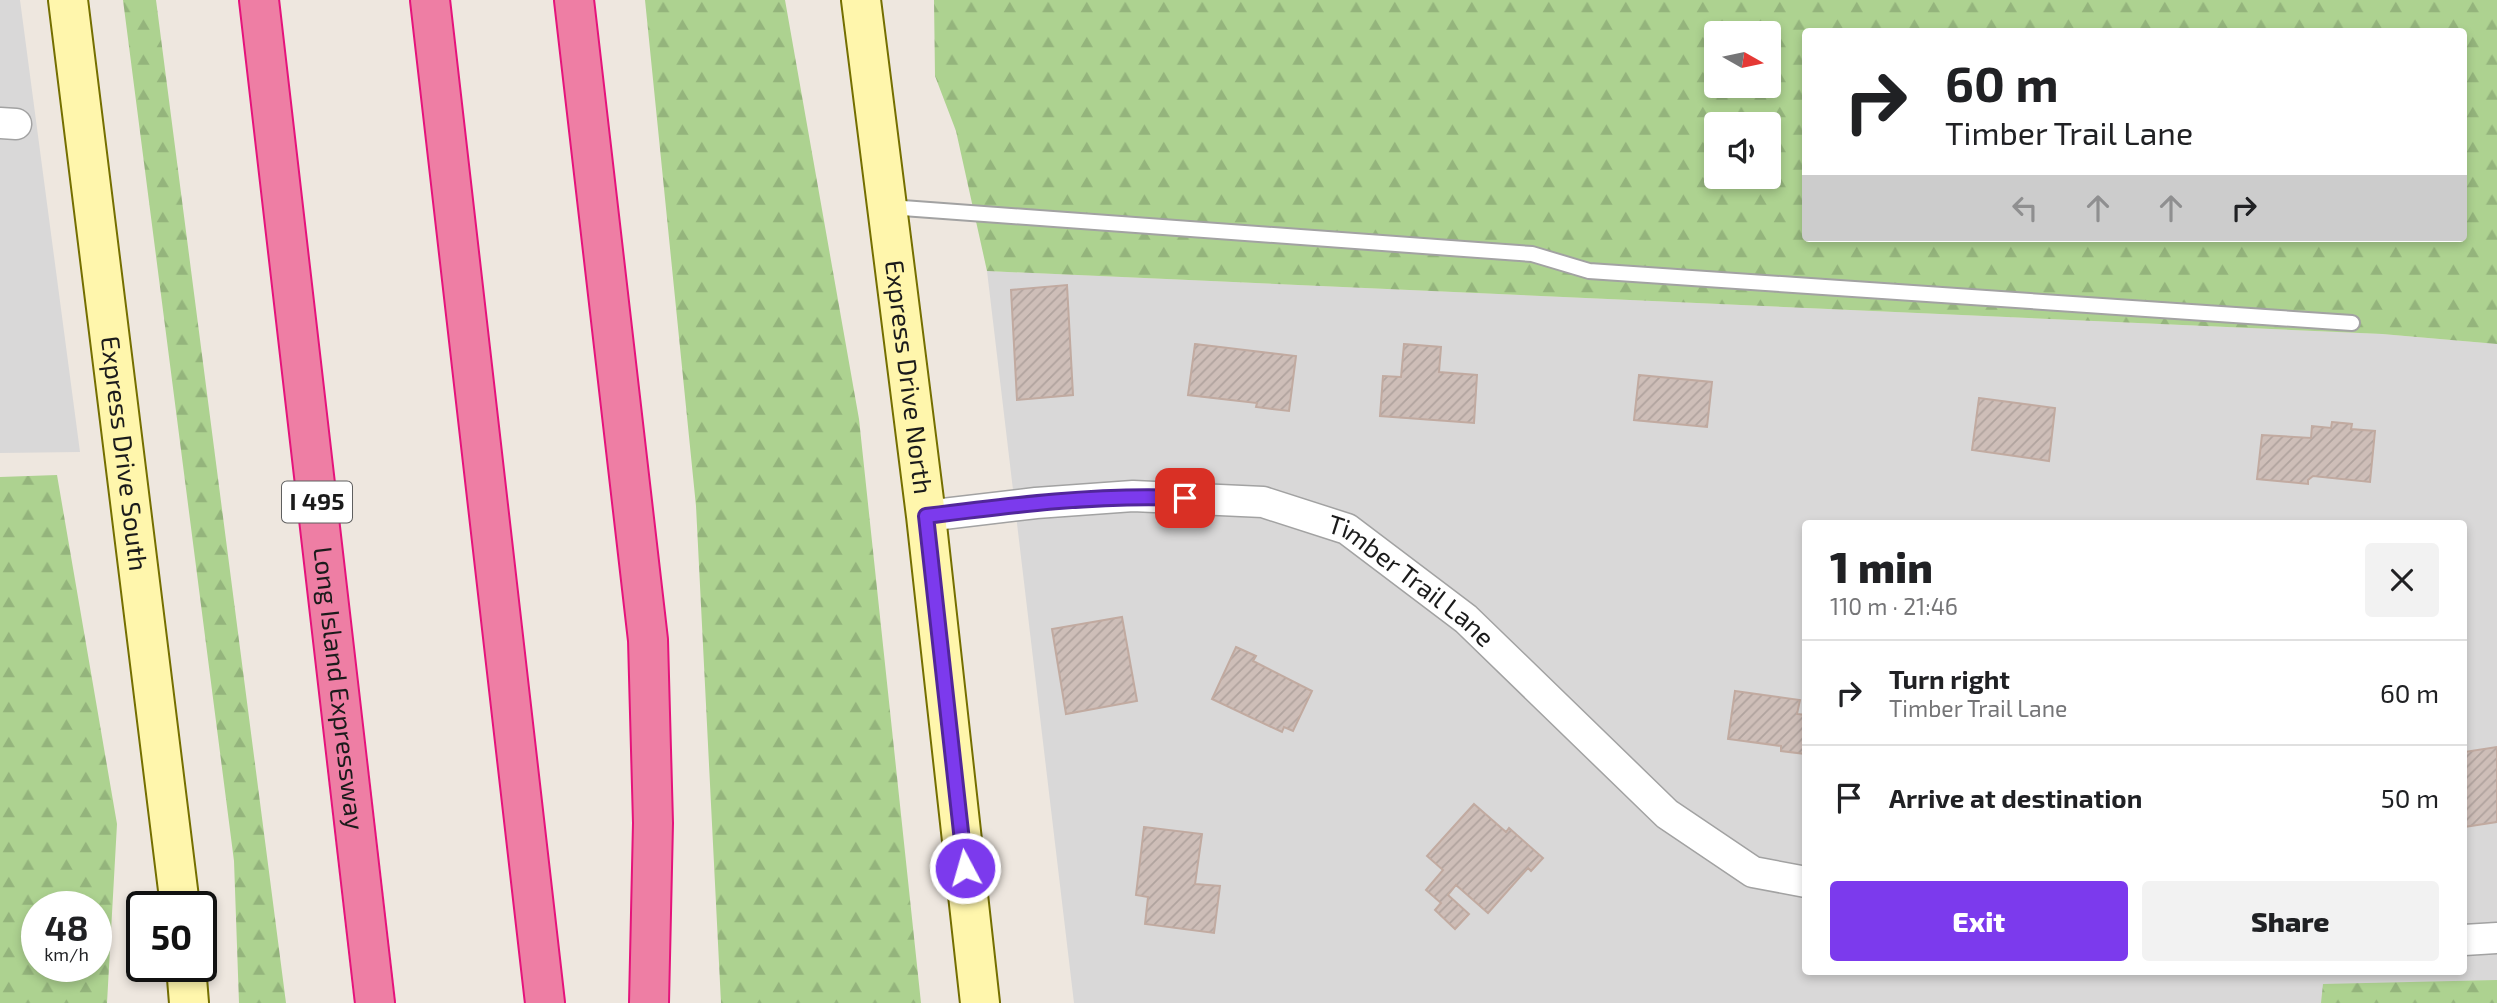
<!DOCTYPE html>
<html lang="en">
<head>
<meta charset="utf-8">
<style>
  body { margin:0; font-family:"Exo 2",sans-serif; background:#f2f2f2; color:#202124; height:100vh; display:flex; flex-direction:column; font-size:26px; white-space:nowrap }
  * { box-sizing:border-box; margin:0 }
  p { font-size:23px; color:#757577 }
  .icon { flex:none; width:38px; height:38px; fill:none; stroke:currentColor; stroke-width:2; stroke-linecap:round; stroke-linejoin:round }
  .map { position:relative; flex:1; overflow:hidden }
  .panel { position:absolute; left:1802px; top:520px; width:665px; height:455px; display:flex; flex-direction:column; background:#fff; border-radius:7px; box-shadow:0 4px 10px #0003 }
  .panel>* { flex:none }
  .top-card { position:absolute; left:1802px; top:28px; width:665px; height:214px; border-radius:7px; box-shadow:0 4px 10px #0003; background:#fff; color:#202124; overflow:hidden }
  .needle { width:46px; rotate:99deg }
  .controls { position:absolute; left:1704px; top:21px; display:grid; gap:14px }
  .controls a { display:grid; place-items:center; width:77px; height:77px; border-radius:7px; background:#fff; box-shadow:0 4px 10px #0003; font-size:35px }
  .speed { position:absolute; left:21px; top:891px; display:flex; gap:14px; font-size:35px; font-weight:700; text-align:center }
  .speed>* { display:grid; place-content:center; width:91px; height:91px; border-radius:50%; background:#fff; box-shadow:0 4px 10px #0003; line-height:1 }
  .speed small { font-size:18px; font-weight:400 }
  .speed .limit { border:4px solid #111; border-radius:10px; background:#fff; color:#111 }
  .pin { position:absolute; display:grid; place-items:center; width:60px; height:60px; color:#fff; margin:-30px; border-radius:14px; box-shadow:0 4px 10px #0006 }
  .me { position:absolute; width:77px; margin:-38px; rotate:354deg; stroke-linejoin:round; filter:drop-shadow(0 0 5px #0008) }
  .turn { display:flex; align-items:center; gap:24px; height:147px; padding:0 28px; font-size:32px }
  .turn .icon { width:91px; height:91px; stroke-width:2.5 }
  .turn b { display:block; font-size:49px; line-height:60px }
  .lanes { display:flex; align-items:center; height:66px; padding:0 28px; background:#0003; justify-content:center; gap:35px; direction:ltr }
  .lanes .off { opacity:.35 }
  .round { display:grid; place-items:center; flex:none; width:74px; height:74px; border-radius:7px; background:#f2f2f2 }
  .summary { display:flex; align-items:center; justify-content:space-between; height:119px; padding:0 28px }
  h1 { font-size:42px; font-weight:800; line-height:52px }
  .primary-button { display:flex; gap:14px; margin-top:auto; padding:14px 28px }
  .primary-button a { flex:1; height:80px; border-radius:7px; background:#7c3aed; color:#fff; font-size:28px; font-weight:800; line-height:80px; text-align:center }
  .primary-button a+a { background:#f2f2f2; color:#202124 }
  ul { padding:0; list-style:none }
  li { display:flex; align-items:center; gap:21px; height:105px; padding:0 28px; border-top:2px solid #e0e0e0 }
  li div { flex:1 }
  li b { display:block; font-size:26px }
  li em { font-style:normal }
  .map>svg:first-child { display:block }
</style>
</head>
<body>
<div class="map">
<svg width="2497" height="1003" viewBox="0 0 2497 1003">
  <defs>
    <pattern id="forest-firs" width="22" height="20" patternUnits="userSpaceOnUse" patternTransform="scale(1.75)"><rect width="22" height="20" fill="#add290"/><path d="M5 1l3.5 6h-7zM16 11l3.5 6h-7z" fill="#94b47c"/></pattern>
    <pattern id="building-hatch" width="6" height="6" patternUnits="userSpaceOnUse" patternTransform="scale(1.75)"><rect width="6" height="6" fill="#cebeb8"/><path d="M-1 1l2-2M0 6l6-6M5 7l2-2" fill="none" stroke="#b0a39e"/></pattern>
  </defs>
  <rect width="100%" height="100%" fill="#eee7df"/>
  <path fill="#d9d8d8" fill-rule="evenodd" d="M 0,0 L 20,0 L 80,452 L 0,453 Z
    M 987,271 L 2382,334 L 2497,344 L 2497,1003 L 1074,1003 ZM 1806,523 L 2464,523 L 2464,971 L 1806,971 Z"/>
  <path fill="url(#forest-firs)" fill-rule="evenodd" d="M 123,0 L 156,0 L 286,1003 L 239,1003 L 234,861 Z
    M 645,0 L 785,0 L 859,419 L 921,1003 L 721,1003 L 696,506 Z
    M 934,0 L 2497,0 L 2497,344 L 2382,334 L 987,271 L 956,131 L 935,76 ZM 1806,32 L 2464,32 L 2464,238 L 1806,238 ZM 1717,33 L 1769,33 L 1769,86 L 1717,86 ZM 1717,124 L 1769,124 L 1769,177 L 1717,177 Z
    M 57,475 L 117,824 L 107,1003 L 0,1003 L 0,477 ZM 96,906 L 96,966 L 37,966 L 37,906 Z
    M 2497,980 L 2497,1003 L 2321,1003 L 2323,984 Z"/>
  <path fill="url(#building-hatch)" stroke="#c1aaa0" stroke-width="2" d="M 1067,285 L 1073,395 L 1017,400 L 1011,290 Z
    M 1195,344 L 1296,356 L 1289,411 L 1256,407 L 1257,403 L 1188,395 Z
    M 1404,344 L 1441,347 L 1439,372 L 1477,375 L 1474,423 L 1380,416 L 1383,376 L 1401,377 Z
    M 1639,375 L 1712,382 L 1707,427 L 1634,420 Z
    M 1979,398 L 2055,408 L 2049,461 L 1972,450 Z
    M 2332,422 L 2352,424 L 2351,429 L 2375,431 L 2370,482 L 2313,476 L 2308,480 L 2308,484 L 2257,479 L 2262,435 L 2311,438 L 2312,426 L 2331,428 Z
    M 1122,617 L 1137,701 L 1066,714 L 1052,629 Z
    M 1236,647 L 1256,656 L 1253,661 L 1312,691 L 1293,731 L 1284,727 L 1282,732 L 1212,699 Z
    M 1735,691 L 1800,700 L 1797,714 L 1806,715 L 1806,754 L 1781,751 L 1781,746 L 1728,739 Z
    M 2497,747 L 2497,822 L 2464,827 L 2464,752 Z
    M 1474,804 L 1506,832 L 1509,828 L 1543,858 L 1531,871 L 1528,868 L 1488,913 L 1456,885 L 1448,895 L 1469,914 L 1455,929 L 1435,910 L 1441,903 L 1426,890 L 1443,870 L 1427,856 Z
    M 1144,827 L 1202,834 L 1195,884 L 1220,886 L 1214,933 L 1145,924 L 1148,897 L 1136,895 Z"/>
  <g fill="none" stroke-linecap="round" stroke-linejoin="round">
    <defs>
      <path id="service" d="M 889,207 L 1532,254 L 1589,271 L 2352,323"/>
      <g id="minor">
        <path d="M 0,123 L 16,124"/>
        <path id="s1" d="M 926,516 L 1036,503 L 1133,496 L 1263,502 L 1347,529 L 1466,619 L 1667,814 L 1753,872 L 1806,882"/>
        <path d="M 2464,940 L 2497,938"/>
      </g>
      <g id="secondary">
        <path id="s2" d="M 68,0 L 180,906"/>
        <path id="s3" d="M 861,0 L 926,516 L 980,1003"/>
        <path d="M 186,966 L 189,1003"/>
      </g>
      <g id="motorway">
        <path id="s4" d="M 259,0 L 375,1003"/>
        <path d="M 430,0 L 545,1003"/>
        <path d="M 574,0 L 648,640 L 653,823 L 649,1003"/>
      </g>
    </defs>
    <use href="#service" stroke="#a2a2a2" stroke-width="18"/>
    <use href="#minor" stroke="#a2a2a2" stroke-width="33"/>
    <use href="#secondary" stroke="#746f00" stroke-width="42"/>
    <use href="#motorway" stroke="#e5137b" stroke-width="42"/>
    <use href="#service" stroke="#fff" stroke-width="14"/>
    <use href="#minor" stroke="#fff" stroke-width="30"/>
    <use href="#secondary" stroke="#fff6ac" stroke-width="38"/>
    <use href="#motorway" stroke="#ee7ea4" stroke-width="38"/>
  </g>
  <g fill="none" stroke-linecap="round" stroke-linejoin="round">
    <defs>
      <path id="route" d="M 965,868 L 926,516 C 1012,505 1098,494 1185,498"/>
    </defs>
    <use href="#route" stroke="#51269a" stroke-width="18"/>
    <use href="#route" stroke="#7c3aed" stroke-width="12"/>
  </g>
  <g text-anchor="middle" stroke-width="5" stroke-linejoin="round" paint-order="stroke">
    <rect fill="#fff" stroke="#5f5f5f" stroke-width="2" x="282" y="481.5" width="70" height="41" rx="5"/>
    <g font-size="24" font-weight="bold" fill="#1b1b1b">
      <text x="317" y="510">I 495</text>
    </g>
    <g font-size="26" fill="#1b1b1b" stroke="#fff">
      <text dy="9" stroke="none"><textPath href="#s3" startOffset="380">Express Drive North</textPath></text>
      <text dy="9" stroke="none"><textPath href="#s2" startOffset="457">Express Drive South</textPath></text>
      <text dy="9" stroke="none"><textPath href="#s1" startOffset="508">Timber Trail Lane</textPath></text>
      <text dy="9" stroke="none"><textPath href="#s4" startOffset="693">Long Island Expressway</textPath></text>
    </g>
  </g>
</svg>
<div class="controls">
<a><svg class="needle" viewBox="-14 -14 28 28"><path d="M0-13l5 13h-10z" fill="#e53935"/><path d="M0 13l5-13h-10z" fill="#757577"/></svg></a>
<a><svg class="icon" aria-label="sound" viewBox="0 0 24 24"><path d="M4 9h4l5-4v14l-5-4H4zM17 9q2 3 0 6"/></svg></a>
</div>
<div class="speed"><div>48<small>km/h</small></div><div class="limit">50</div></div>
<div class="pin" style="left:1185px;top:498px;background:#d93025"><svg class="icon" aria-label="arrive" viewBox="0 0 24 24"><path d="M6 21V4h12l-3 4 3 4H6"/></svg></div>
<svg class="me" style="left:965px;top:868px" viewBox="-20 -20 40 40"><circle r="17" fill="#7c3aed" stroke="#fff" stroke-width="3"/><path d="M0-11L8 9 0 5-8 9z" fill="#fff"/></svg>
<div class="top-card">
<div class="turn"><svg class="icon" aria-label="right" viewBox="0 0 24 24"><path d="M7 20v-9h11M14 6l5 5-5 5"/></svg><div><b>60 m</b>Timber Trail Lane</div></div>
<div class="lanes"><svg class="icon off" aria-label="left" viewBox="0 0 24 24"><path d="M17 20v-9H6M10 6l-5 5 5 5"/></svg><svg class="icon off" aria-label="ahead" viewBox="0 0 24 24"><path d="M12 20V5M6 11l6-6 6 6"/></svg><svg class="icon off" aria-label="ahead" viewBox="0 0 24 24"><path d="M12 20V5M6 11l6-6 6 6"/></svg><svg class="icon" aria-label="right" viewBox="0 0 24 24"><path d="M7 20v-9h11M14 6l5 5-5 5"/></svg></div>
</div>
<section class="panel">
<div class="summary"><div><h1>1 min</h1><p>110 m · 21:46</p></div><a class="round"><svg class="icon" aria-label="close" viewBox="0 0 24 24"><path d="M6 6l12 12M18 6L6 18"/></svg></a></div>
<ul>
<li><svg class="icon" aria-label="right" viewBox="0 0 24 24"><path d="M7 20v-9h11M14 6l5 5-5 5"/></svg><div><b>Turn right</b><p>Timber Trail Lane</p></div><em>60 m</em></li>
<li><svg class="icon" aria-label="arrive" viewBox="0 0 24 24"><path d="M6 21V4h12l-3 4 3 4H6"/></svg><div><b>Arrive at destination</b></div><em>50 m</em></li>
</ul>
<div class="primary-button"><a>Exit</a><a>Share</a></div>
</section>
</div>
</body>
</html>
